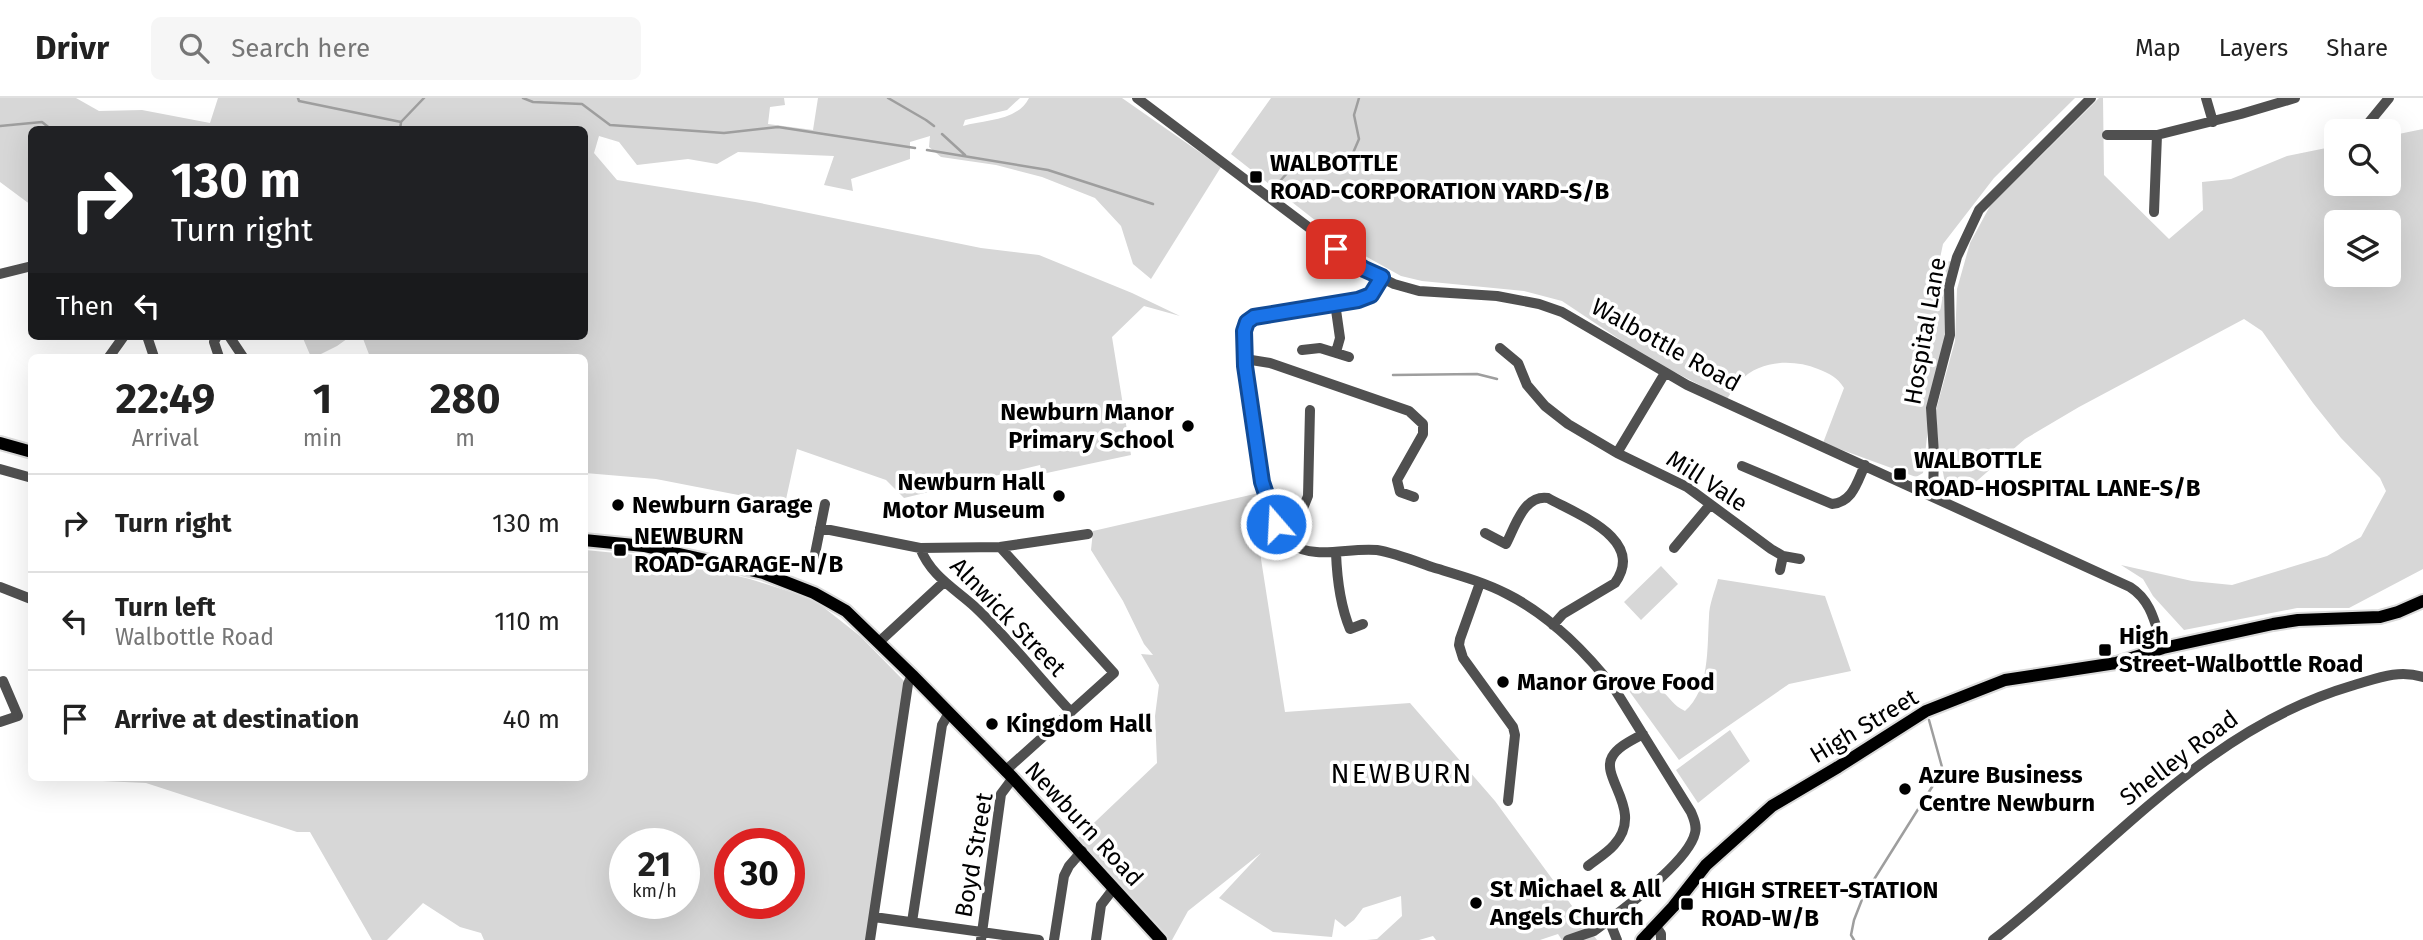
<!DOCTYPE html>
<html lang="en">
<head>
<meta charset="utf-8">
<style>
  body { margin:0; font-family:"Fira Sans",sans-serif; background:#f6f6f6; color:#222; height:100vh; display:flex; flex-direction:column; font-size:26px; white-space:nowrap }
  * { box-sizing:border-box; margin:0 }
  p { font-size:23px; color:#767676 }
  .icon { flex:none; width:38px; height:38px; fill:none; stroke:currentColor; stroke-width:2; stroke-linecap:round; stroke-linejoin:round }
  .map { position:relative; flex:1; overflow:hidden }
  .panel { position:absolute; left:28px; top:256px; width:560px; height:427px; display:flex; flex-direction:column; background:#fff; border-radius:10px; box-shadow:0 7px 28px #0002 }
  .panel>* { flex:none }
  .hud { position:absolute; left:28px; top:28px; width:560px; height:214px; border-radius:10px; box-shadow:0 7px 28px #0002; background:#202124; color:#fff; overflow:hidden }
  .buttons { position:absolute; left:2324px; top:21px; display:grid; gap:14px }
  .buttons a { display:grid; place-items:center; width:77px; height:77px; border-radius:10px; background:#fff; box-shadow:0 7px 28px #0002; font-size:35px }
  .speed { position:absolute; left:609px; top:730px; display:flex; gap:14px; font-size:35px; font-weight:700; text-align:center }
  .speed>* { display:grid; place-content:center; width:91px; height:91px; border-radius:50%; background:#fff; box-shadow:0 7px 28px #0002; line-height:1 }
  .speed small { font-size:18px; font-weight:400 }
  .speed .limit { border:10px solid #d22; background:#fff; color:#111 }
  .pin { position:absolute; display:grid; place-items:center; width:60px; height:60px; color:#fff; margin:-30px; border-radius:14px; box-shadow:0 4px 10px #0006 }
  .me { position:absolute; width:77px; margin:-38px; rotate:341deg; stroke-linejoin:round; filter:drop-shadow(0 0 5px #0008) }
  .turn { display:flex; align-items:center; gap:24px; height:147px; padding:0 28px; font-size:32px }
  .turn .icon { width:91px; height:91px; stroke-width:2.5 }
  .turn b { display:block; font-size:49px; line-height:60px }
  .then { display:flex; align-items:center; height:66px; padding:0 28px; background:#0003; gap:14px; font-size:26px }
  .eta { display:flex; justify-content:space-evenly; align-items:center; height:119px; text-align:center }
  .eta b { font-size:42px; font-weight:700; line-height:49px }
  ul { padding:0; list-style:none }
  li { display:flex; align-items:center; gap:21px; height:98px; padding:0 28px; border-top:2px solid #e0e0e0 }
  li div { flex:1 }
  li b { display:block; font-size:26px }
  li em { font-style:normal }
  header { display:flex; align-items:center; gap:42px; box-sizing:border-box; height:98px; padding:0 35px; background:#fff; border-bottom:2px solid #e0e0e0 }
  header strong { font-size:33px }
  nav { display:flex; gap:38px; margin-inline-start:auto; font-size:24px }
  .search { width:490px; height:63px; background:#f6f6f6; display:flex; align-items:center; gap:18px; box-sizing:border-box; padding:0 24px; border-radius:10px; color:#767676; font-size:26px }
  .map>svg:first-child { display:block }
</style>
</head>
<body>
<header>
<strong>Drivr</strong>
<div class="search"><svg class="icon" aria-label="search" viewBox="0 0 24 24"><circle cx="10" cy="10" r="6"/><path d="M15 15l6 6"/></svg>Search here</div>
<nav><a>Map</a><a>Layers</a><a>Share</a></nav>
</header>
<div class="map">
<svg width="2423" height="842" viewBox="0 0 2423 842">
  <rect width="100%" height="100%" fill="#fff"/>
  <path fill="#d7d7d7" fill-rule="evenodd" d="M 0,0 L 76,0 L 99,13 L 142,12 L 210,25 L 218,0 L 784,0 L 785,7 L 770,9 L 768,26 L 813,32 L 818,0 L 1020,0 L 1007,12 L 965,22 L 963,28 C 984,22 1018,23 1029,0 L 1122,0 L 1221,69 L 1151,181 L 1133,166 L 1121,128 L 1095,100 L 1042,79 L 996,67 L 941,59 L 929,49 L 930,38 L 910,44 L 910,61 L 851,81 L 853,93 L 824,87 L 834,58 L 738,54 L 717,66 L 688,61 L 637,67 L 619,44 L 599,38 L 594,55 L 617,82 L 755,104 L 981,150 L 1039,157 L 1132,195 L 1180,218 L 1144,208 L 1112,239 L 1131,357 L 1042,376 L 1040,367 L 904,400 L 886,382 L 797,351 L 785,406 L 656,381 L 585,375 L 584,259 L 370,259 L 362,238 L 584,238 L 584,32 L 32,32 L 31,107 L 0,84 Z
    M 1271,0 L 2075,0 L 1994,80 L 1943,146 L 1939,165 L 1952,163 L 1946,234 L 1928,330 L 1923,375 L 1916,379 L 1823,345 L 1844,290 C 1837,279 1830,276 1818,271 C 1793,261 1760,262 1740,283 C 1735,288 1731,295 1727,301 L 1649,261 L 1562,203 L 1524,193 L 1422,183 L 1401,178 L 1349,149 L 1231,56 Z
    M 2099,0 L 2103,0 L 2104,77 L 2169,141 L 2203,112 L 2202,84 L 2231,81 L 2287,58 L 2336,48 L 2336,86 L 2389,86 L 2389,38 L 2423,31 L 2423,471 L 2349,510 L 2297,510 L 2184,532 L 2153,498 L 2143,481 L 2121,467 L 2192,483 L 2232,487 L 2327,458 L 2361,439 L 2386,393 L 2380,380 L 2341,340 L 2313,305 L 2262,233 L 2244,221 L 2079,309 L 2025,341 L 1963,395 L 1945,385 L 1938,348 L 1936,312 L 1955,243 L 1957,191 L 1970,145 L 1990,108 ZM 2336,124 L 2389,124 L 2389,177 L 2336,177 Z
    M 302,238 L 351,238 L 337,248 L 315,259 L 311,259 Z
    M 1259,395 L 1261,461 L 1285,614 L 1410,605 L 1495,703 L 1597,842 L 1562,842 L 1558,836 L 1540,842 L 1436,842 L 1433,838 L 1419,842 L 1367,842 L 1377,841 L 1402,818 L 1401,798 L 1363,810 L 1354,822 L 1345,829 L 1335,821 L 1332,839 L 1273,834 L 1219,800 L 1261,755 L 1188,813 L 1172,842 L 1166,842 L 1077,741 L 1157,665 L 1155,618 L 1159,587 L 1141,556 L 1153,557 L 1144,546 L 1123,503 L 1091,452 L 1093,433 Z
    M 585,452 L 657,459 L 750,481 L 813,501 L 860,538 L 905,584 L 867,842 L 484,842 L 481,835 L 460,829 L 423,805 L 387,842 L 372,842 L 310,734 L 297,734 L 146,685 L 80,682 L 80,679 L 584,679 ZM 625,746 L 684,746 L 684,805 L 625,805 ZM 730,746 L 789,746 L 789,805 L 730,805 Z
    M 1661,468 L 1678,486 L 1641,522 L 1624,504 Z
    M 1718,481 L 1825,498 L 1851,573 L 1789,586 L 1679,662 L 1627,590 L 1635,585 C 1644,587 1655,588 1663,594 C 1672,602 1673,607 1685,613 C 1710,591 1707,550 1709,519 C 1709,506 1715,493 1718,481 Z
    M 1730,632 L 1750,663 L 1698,705 L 1676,672 Z"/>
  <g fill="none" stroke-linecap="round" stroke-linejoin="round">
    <path stroke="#9e9e9e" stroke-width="2.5" d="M 298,0 L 299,3 L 401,24
      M 523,0 L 533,4 L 582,6 L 610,27 L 724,35 L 778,29 L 915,50
      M 888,0 L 926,22 L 934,28
      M 0,28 L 42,24 L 52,32
      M 400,32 L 401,24 L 424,0
      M 942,36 L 965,57
      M 927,52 L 1048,72 L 1153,106
      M 1280,83 L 1289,73 L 1341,64 L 1353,55 L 1359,41 L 1354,17 L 1359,0
      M 1393,277 L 1477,276 L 1497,281
      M 1854,842 L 1851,837 L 1854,822 L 1863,799 L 1937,681 L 1942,669 L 1929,622"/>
    <defs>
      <path id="major" d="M 0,345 L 32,354
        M 584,442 L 644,448 L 763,475 L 814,495 L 846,513 L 912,577 L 1013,680 L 1161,842
        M 1642,842 L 1673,809 L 1706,767 L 1772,708 L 1838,669 L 1926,613 L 2005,582 L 2116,565 L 2163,550 L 2273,526 L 2298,522 L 2380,519 L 2398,514 L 2423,503"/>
    </defs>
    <use href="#major" stroke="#dbdbdb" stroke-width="16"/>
    <path stroke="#505050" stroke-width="10" d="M 1137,0 L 1364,171 L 1394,186 L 1419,193 L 1497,198 L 1539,206 L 1562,214 L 1687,287 L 2130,489 C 2152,503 2155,526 2163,550
      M 2206,0 L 2213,24
      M 2362,33 L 2389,0
      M 2107,37 L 2157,37 L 2241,16 L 2295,0
      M 2154,114 L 2157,37
      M 0,176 L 32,168
      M 1382,179 L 1371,197 L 1366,200 L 1254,219 C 1247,222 1244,227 1244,235 C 1240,268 1263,427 1289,445 C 1316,463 1347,449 1377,452 C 1395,455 1415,463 1432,469 C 1458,477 1484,484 1507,496 C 1549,517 1585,553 1614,590 L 1691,714 C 1694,721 1697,728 1695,735 C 1689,762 1631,805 1609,822 L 1617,842
      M 1335,205 L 1340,240 L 1336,254
      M 147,238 L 154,259
      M 217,238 L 214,244 L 219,259
      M 229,238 L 243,259
      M 1500,250 L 1518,265 L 1527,287 L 1545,308 L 1568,326 L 1617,355 L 1687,389 L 1771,451 L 1783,458 L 1800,461
      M 1302,252 L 1320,250 L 1349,259
      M 109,259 L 124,238
      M 1245,261 L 1270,265 L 1409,313 L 1423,326 L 1423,336 L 1397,382 L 1400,394 L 1414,399
      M 1617,355 L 1665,275
      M 1742,368 L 1832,406 C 1853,404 1857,384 1865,367
      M 0,371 L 32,380
      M 1933,397 L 1934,356 L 1931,310 L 1950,237 L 1949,189 L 1957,159 L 1979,112 L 2091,0
      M 820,430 L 920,450 L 1000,449 L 1088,436
      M 1485,435 L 1506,446 C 1515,429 1524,396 1548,400 C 1578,417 1646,441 1615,485 L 1563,516 L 1553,527
      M 1289,445 L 1308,398 L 1310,312
      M 1000,449 L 1114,575 L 1005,673
      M 920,450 C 931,478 954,490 975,509 C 1009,541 1039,580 1071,614
      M 1674,450 L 1709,408
      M 1336,455 C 1337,481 1340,507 1350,531 L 1363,526
      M 813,466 L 825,406
      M 1780,472 L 1783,458
      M 1480,485 L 1460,541 L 1459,547 L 1463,560 L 1513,629 L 1515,637 L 1508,703
      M 0,489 L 31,501
      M 879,544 L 944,484
      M 0,624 L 18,618 L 3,583
      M 1588,768 C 1597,761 1607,755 1614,747 C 1645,713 1600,680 1612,659 C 1618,648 1633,642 1643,636
      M 874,819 L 1039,842
      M 912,824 L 942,627 L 949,615
      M 1656,829 L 1661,836 L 1661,842
      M 870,842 L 908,586 L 912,577
      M 981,842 L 1001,696 L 1013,680
      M 1054,842 L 1064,778 L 1069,768 L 1082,753
      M 1096,842 L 1101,807 L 1114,790
      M 1568,842 L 1594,833 L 1609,822
      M 1993,842 C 2109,752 2205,631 2351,588 C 2376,581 2397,571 2423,579"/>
    <use href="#major" stroke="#000" stroke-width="12"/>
  </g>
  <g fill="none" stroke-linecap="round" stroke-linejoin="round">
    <defs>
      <path id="route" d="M 1276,426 L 1262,384 L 1245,268 L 1244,233 L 1247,224 L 1254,219 L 1358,202 L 1371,197 L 1382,179 L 1364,171 L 1336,151"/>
    </defs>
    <use href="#route" stroke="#114b97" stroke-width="18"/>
    <use href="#route" stroke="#1a73e8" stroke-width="12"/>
  </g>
  <g fill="#000" stroke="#fff" stroke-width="2.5">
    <rect x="1249" y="72" width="14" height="14" rx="3.5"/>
    <circle cx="1188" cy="328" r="7"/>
    <rect x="1893" y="369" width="14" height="14" rx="3.5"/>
    <circle cx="1059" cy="398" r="7"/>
    <circle cx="618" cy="407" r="7"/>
    <rect x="613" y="445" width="14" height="14" rx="3.5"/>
    <rect x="2098" y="545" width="14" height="14" rx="3.5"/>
    <circle cx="1503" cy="584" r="7"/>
    <circle cx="992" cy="626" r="7"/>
    <circle cx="1905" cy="691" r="7"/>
    <circle cx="1476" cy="805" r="7"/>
    <rect x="1680" y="799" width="14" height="14" rx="3.5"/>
  </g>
  <g text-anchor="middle" stroke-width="7" stroke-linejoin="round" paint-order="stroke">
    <g font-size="24" font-weight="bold" fill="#000" stroke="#fff" text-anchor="start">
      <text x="1270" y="73">WALBOTTLE<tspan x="1270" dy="28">ROAD-CORPORATION YARD-S/B</tspan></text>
      <text x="1174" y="322" text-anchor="end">Newburn Manor<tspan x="1174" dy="28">Primary School</tspan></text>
      <text x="1914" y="370">WALBOTTLE<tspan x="1914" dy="28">ROAD-HOSPITAL LANE-S/B</tspan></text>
      <text x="1045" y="392" text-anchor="end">Newburn Hall<tspan x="1045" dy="28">Motor Museum</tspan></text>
      <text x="632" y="415">Newburn Garage</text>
      <text x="634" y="446">NEWBURN<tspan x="634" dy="28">ROAD-GARAGE-N/B</tspan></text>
      <text x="2119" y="546">High<tspan x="2119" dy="28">Street-Walbottle Road</tspan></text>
      <text x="1517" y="592">Manor Grove Food</text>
      <text x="1006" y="634">Kingdom Hall</text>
      <text x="1919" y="685">Azure Business<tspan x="1919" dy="28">Centre Newburn</tspan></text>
      <text x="1490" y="799">St Michael &amp; All<tspan x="1490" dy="28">Angels Church</tspan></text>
      <text x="1701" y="800">HIGH STREET-STATION<tspan x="1701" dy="28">ROAD-W/B</tspan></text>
    </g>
    <g font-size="24" fill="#000" stroke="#fff">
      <text transform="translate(1925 233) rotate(-80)" y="8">Hospital Lane</text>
      <text transform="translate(1666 247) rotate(29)" y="8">Walbottle Road</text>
      <text transform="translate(1707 383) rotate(33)" y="8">Mill Vale</text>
      <text transform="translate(1008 519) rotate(46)" y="8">Alnwick Street</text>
      <text transform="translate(1864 628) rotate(-31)" y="8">High Street</text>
      <text transform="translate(2179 660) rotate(-37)" y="8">Shelley Road</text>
      <text transform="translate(1084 726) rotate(47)" y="8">Newburn Road</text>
      <text transform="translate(974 757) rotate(-80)" y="8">Boyd Street</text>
    </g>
    <g font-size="28" letter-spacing="2" fill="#000" stroke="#fff">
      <text x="1402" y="685">NEWBURN</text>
    </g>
  </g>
</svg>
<div class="buttons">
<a><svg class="icon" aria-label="search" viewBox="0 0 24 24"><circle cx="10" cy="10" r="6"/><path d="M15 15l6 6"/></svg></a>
<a><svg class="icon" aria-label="layers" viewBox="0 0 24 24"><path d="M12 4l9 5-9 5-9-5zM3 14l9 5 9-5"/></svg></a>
</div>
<div class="speed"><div>21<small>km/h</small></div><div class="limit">30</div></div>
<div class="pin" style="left:1336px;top:151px;background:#d93025"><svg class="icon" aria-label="arrive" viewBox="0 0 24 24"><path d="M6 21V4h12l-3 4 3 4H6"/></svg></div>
<svg class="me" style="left:1276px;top:426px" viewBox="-20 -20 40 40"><circle r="17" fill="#1a73e8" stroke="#fff" stroke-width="3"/><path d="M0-11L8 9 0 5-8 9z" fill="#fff"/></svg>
<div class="hud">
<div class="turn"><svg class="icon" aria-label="right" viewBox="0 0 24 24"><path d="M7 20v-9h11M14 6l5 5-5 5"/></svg><div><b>130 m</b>Turn right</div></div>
<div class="then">Then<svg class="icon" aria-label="left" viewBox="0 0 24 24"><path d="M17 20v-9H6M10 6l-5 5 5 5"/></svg></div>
</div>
<section class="panel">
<div class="eta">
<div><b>22:49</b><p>Arrival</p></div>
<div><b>1</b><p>min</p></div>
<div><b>280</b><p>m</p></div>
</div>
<ul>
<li><svg class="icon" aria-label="right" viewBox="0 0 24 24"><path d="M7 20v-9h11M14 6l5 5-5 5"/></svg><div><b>Turn right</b></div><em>130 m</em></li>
<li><svg class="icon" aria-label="left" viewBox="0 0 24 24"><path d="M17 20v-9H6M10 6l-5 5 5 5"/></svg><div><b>Turn left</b><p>Walbottle Road</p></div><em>110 m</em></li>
<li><svg class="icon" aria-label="arrive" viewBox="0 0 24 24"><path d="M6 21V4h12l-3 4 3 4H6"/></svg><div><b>Arrive at destination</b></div><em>40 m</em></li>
</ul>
</section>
</div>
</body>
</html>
